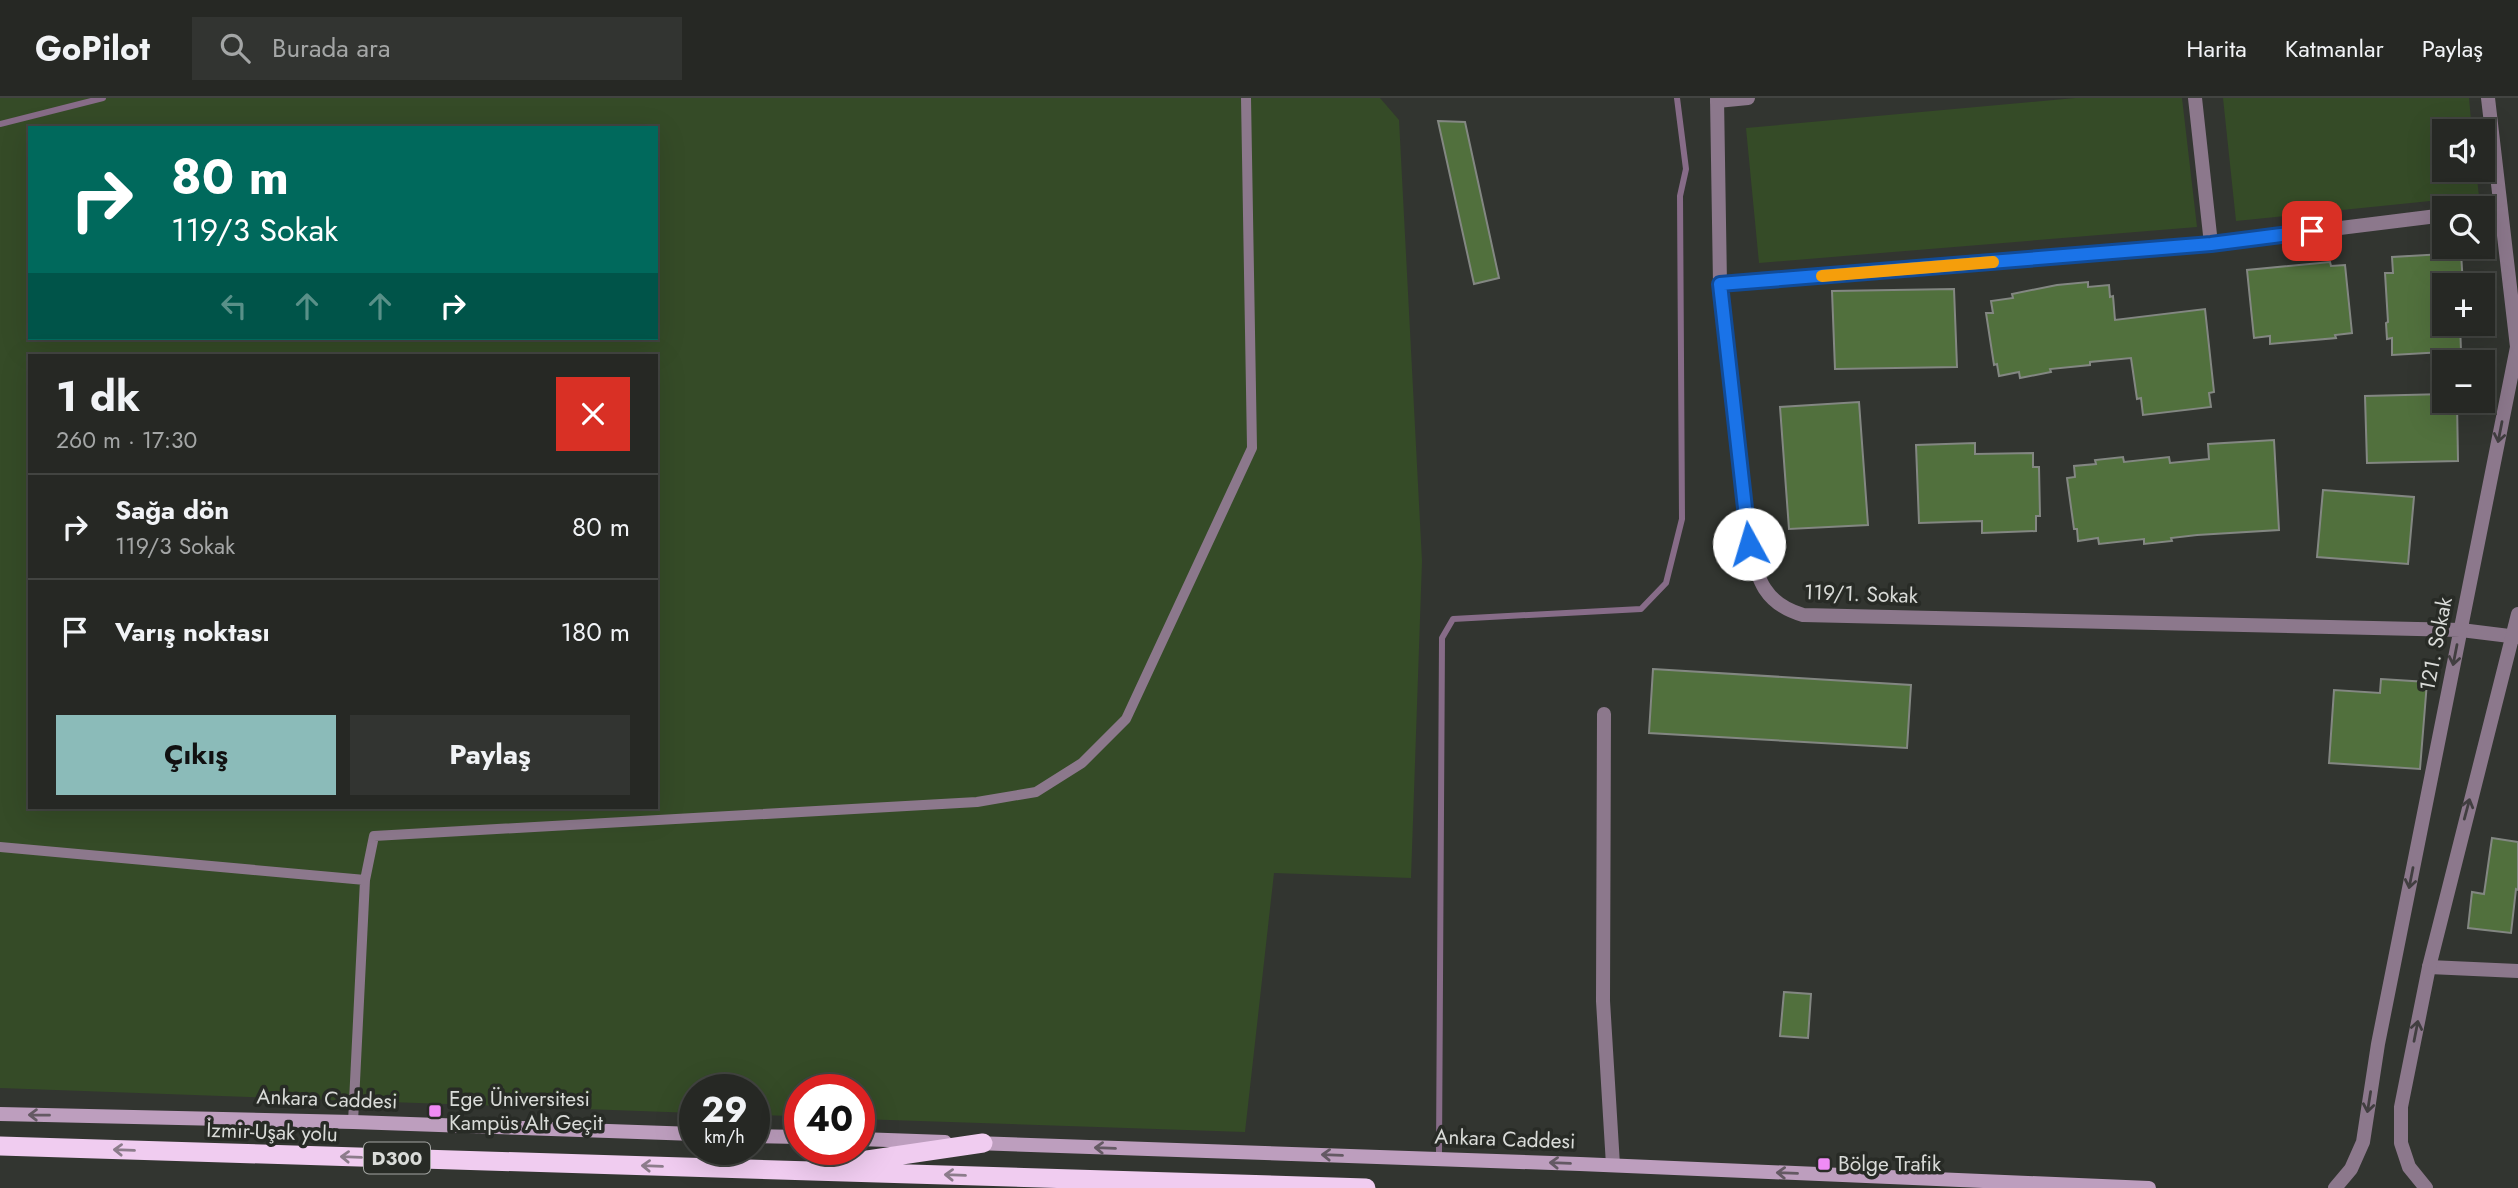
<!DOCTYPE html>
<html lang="tr">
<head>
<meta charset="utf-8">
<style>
  body { margin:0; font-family:Jost,sans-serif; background:#323431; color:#f1f3f6; height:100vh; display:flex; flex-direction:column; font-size:26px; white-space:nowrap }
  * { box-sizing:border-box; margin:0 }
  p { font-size:23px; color:#a4a6a6 }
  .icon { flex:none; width:38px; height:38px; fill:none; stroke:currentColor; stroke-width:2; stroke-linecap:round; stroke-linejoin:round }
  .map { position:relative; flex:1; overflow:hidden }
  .panel { position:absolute; left:28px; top:256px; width:630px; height:455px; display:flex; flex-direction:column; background:#262824; border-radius:0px; box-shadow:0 7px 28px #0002,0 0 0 2px #424441 }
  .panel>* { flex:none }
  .hud { position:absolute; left:28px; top:28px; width:630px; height:214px; border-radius:0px; box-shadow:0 7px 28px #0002,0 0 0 2px #424441; background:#00695c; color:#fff; overflow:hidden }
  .tools { position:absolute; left:2432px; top:21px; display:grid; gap:14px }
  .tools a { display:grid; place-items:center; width:63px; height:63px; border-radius:0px; background:#262824; box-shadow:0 7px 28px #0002,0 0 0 2px #424441; font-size:35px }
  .speed { position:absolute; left:679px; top:976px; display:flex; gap:14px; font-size:35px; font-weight:700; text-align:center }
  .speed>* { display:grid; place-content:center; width:91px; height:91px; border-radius:50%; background:#262824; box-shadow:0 7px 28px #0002,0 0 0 2px #424441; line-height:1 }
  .speed small { font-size:18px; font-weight:400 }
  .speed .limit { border:10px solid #d22; background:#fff; color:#111 }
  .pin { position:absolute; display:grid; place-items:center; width:60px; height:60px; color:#fff; margin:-30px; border-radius:14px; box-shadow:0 4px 10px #0006 }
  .me { position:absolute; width:77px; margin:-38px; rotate:354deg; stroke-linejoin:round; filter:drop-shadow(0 0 5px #0008) }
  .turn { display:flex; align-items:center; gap:24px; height:147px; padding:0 28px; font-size:32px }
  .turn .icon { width:91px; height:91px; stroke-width:2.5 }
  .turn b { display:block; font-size:49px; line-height:60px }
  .lanes { display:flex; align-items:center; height:66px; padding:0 28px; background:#0003; justify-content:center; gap:35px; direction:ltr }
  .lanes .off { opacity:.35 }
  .round { display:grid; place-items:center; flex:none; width:74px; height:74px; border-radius:0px; background:#323431 }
  .overview { display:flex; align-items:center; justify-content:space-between; height:119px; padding:0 28px }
  h1 { font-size:42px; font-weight:700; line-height:52px }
  .cta { display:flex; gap:14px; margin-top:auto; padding:14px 28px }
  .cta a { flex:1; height:80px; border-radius:0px; background:#8bbbb9; color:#111; font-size:28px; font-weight:700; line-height:80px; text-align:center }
  .cta a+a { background:#323431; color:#f1f3f6 }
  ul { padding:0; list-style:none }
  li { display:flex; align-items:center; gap:21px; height:105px; padding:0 28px; border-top:2px solid #424441 }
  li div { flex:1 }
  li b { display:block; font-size:26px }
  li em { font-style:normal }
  header { display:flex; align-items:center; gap:42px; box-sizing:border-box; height:98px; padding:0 35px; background:#262824; border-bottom:2px solid #424441 }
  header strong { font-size:33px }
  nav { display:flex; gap:38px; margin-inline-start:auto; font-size:24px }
  .search { width:490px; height:63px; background:#323431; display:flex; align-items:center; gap:18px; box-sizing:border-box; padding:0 24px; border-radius:0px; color:#a4a6a6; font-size:26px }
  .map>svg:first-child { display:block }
</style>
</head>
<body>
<header>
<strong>GoPilot</strong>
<div class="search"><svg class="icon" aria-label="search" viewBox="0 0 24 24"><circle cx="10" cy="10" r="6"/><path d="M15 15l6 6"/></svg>Burada ara</div>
<nav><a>Harita</a><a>Katmanlar</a><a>Paylaş</a></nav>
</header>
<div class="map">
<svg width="2518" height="1090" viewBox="0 0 2518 1090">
  <rect width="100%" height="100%" fill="#323530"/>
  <path fill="#354b27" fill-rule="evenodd" d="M 0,0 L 1380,0 L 1399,22 L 1422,463 L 1411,780 L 1274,775 L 1245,1034 L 859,1021 L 859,992 L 800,992 L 800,1018 L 754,1017 L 754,992 L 695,992 L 695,1015 L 0,990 ZM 30,30 L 656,30 L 656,240 L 30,240 ZM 30,257 L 656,257 L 656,709 L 30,709 Z
    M 2075,0 L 2182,0 L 2197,129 L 1759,165 L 1746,30 Z
    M 2223,0 L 2469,0 L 2472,33 L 2445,33 L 2445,72 L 2476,72 L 2479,98 L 2236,123 Z"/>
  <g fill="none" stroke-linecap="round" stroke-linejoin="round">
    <path stroke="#876c88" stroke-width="6" d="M 0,26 L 103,0
      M 1439,1056 L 1442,540 L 1453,521 L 1641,511 L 1666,485 L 1682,421 L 1680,98 L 1686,71 L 1677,0"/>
  </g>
  <path fill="#51703d" stroke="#838782" stroke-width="2" d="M 1438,23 L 1465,24 L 1499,180 L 1474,186 Z
    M 2461,155 L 2463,187 L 2445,187 L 2445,226 L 2460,226 L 2461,253 L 2392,257 L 2392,240 L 2387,241 L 2386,225 L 2388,224 L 2385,175 L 2393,175 L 2392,159 Z
    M 2330,164 L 2331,168 L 2345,167 L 2352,235 L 2335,237 L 2336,240 L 2270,246 L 2270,238 L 2254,240 L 2247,172 Z
    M 2088,184 L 2088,189 L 2109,187 L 2110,199 L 2113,198 L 2115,222 L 2205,211 L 2214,294 L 2209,295 L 2211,309 L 2143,317 L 2141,300 L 2137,301 L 2131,260 L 2090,264 L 2090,267 L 2050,271 L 2051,274 L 2020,280 L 2019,274 L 1999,278 L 1997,266 L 1994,267 L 1986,215 L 1993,215 L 1991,203 L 2013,200 L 2012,196 L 2057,187 Z
    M 1954,191 L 1957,269 L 1835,271 L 1832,193 Z
    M 2445,296 L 2445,303 L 2457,303 L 2458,363 L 2367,365 L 2365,298 Z
    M 1859,304 L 1868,427 L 1789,431 L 1780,309 Z
    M 2274,342 L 2279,432 L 2197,437 L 2171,440 L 2172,443 L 2144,446 L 2144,441 L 2099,446 L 2098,440 L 2078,443 L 2077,431 L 2074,431 L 2067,380 L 2075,379 L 2074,368 L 2096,366 L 2095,362 L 2123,359 L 2124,364 L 2169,359 L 2170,365 L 2209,361 L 2208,346 Z
    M 1975,345 L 1975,356 L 2033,355 L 2033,369 L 2039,369 L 2040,418 L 2036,418 L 2036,433 L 1982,435 L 1982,423 L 1919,425 L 1916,347 Z
    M 2323,392 L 2414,399 L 2408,466 L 2317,459 Z
    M 1653,571 L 1911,587 L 1907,650 L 1649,635 Z
    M 2381,581 L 2427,584 L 2420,671 L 2329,665 L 2334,592 L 2380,595 Z
    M 2492,740 L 2518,744 L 2518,792 L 2516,791 L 2511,835 L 2468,830 L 2472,794 L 2484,796 Z
    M 1784,894 L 1811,896 L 1808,940 L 1780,938 Z"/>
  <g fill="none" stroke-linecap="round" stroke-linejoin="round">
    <path stroke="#8c788c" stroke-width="10" d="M 0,749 L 365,782
      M 353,1024 L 365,782 L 374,738 L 977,704 L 1036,694 L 1082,665 L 1126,621 L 1252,350 L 1246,0"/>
    <path stroke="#8c788c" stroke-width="14" d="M 2195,0 L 2211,146
      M 1717,3 L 1748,0
      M 2483,113 L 2499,111
      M 1720,186 L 2211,146 L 2445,117
      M 2461,532 L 2518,539
      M 1604,616 L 1603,903 L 1613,1067
      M 2429,869 L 2518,873"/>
    <path stroke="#8c788c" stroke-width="14" d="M 1717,0 L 1720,186 L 1750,446 C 1757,482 1765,506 1803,517 L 2461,532
      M 2335,1090 L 2351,1071 L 2363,1044 L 2378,946 L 2517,249 L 2488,0
      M 2426,1090 L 2409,1069 L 2401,1045 L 2401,1009 L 2429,869 L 2518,516"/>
    <path stroke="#bd9ebe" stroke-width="14" d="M 0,1016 L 353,1024 L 695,1036
      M 754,1038 L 800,1039
      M 859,1041 L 945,1044
      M 975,1045 L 1580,1066 L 2149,1090"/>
    <path stroke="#f0ccf0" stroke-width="19" d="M 0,1048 L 1366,1090
      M 847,1065 L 983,1045"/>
  </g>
  <defs><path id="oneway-shaft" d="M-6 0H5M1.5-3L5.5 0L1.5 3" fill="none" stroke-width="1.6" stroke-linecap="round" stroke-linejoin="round" transform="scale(1.75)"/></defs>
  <g stroke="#413e40">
    <use href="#oneway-shaft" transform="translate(2500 334) rotate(101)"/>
    <use href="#oneway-shaft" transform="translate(2455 557) rotate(101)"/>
    <use href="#oneway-shaft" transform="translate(2467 711) rotate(-75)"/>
    <use href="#oneway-shaft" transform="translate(2411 780) rotate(101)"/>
    <use href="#oneway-shaft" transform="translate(2416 933) rotate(-79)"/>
    <use href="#oneway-shaft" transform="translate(2369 1004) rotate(99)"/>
  </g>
  <g stroke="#645963">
    <use href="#oneway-shaft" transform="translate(39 1017) rotate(-179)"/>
    <use href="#oneway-shaft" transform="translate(1105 1050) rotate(-178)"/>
    <use href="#oneway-shaft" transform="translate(1332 1057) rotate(-178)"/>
    <use href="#oneway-shaft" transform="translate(1560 1065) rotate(-178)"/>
    <use href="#oneway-shaft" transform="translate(1787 1075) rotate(-178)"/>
  </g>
  <g stroke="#8c7c8b">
    <use href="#oneway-shaft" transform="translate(124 1052) rotate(-178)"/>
    <use href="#oneway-shaft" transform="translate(351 1059) rotate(-178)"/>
    <use href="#oneway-shaft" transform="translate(652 1068) rotate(-178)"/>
    <use href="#oneway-shaft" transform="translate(955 1077) rotate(-178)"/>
  </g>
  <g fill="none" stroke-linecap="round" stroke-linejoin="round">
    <defs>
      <path id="route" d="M 1749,446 L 1720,186 L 2211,146 L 2312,133"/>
    </defs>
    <use href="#route" stroke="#114b97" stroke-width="18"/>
    <use href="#route" stroke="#1a73e8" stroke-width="12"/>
    <path stroke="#f59e0b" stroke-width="12" d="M 1822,178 L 1993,164"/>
  </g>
  <g fill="#f08bf5" stroke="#282b26" stroke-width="2.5">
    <rect x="428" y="1006" width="14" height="14" rx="3.5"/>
    <rect x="1817" y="1059" width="14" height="14" rx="3.5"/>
  </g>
  <g text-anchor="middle" stroke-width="7" stroke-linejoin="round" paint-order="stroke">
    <rect fill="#282b26" stroke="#a4a6a3" stroke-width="2" x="364" y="1044.5" width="66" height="31" rx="5"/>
    <g font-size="19" font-weight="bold" fill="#d9dbd8">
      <text x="397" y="1067">D300</text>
    </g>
    <g font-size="21" fill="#d9dbd8" stroke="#282b26">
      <text transform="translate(1861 496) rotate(2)" y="7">119/1. Sokak</text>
      <text transform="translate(2436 546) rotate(-79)" y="7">121. Sokak</text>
      <text transform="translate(327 1001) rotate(2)" y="7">Ankara Caddesi</text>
      <text transform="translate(272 1034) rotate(2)" y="7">İzmir-Uşak yolu</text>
      <text transform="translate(1505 1041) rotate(2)" y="7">Ankara Caddesi</text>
    </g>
    <g font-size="21" fill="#d9dbd8" stroke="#282b26" text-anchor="start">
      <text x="449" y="1008">Ege Üniversitesi<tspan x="449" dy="24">Kampüs Alt Geçit</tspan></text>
      <text x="1838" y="1073">Bölge Trafik</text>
    </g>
  </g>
</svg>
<div class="tools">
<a><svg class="icon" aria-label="sound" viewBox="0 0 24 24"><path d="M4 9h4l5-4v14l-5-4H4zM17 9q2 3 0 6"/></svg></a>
<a><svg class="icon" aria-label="search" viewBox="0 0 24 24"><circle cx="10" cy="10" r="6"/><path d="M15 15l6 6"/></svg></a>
<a>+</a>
<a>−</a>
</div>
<div class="speed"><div>29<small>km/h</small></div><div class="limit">40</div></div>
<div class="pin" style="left:2312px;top:133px;background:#d93025"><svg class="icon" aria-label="arrive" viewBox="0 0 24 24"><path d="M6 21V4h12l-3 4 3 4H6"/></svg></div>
<svg class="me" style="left:1749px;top:446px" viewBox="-20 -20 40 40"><circle r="19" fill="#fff"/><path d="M0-13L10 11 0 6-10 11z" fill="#1a73e8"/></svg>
<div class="hud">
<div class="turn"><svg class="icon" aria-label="right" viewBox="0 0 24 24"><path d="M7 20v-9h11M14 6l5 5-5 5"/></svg><div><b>80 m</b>119/3 Sokak</div></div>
<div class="lanes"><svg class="icon off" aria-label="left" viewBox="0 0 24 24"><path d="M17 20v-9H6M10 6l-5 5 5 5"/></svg><svg class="icon off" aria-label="ahead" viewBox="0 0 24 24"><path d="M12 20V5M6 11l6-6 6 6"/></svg><svg class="icon off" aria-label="ahead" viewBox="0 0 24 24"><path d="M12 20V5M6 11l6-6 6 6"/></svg><svg class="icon" aria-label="right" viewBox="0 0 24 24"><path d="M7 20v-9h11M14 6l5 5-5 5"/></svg></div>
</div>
<section class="panel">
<div class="overview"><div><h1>1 dk</h1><p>260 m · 17:30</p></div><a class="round" style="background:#d93025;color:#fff"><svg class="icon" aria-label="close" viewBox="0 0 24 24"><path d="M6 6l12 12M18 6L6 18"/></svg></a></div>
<ul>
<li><svg class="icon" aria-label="right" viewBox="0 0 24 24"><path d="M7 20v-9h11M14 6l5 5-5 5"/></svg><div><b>Sağa dön</b><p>119/3 Sokak</p></div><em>80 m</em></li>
<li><svg class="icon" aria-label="arrive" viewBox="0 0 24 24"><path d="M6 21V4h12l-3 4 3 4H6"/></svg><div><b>Varış noktası</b></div><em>180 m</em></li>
</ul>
<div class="cta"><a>Çıkış</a><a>Paylaş</a></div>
</section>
</div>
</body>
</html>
